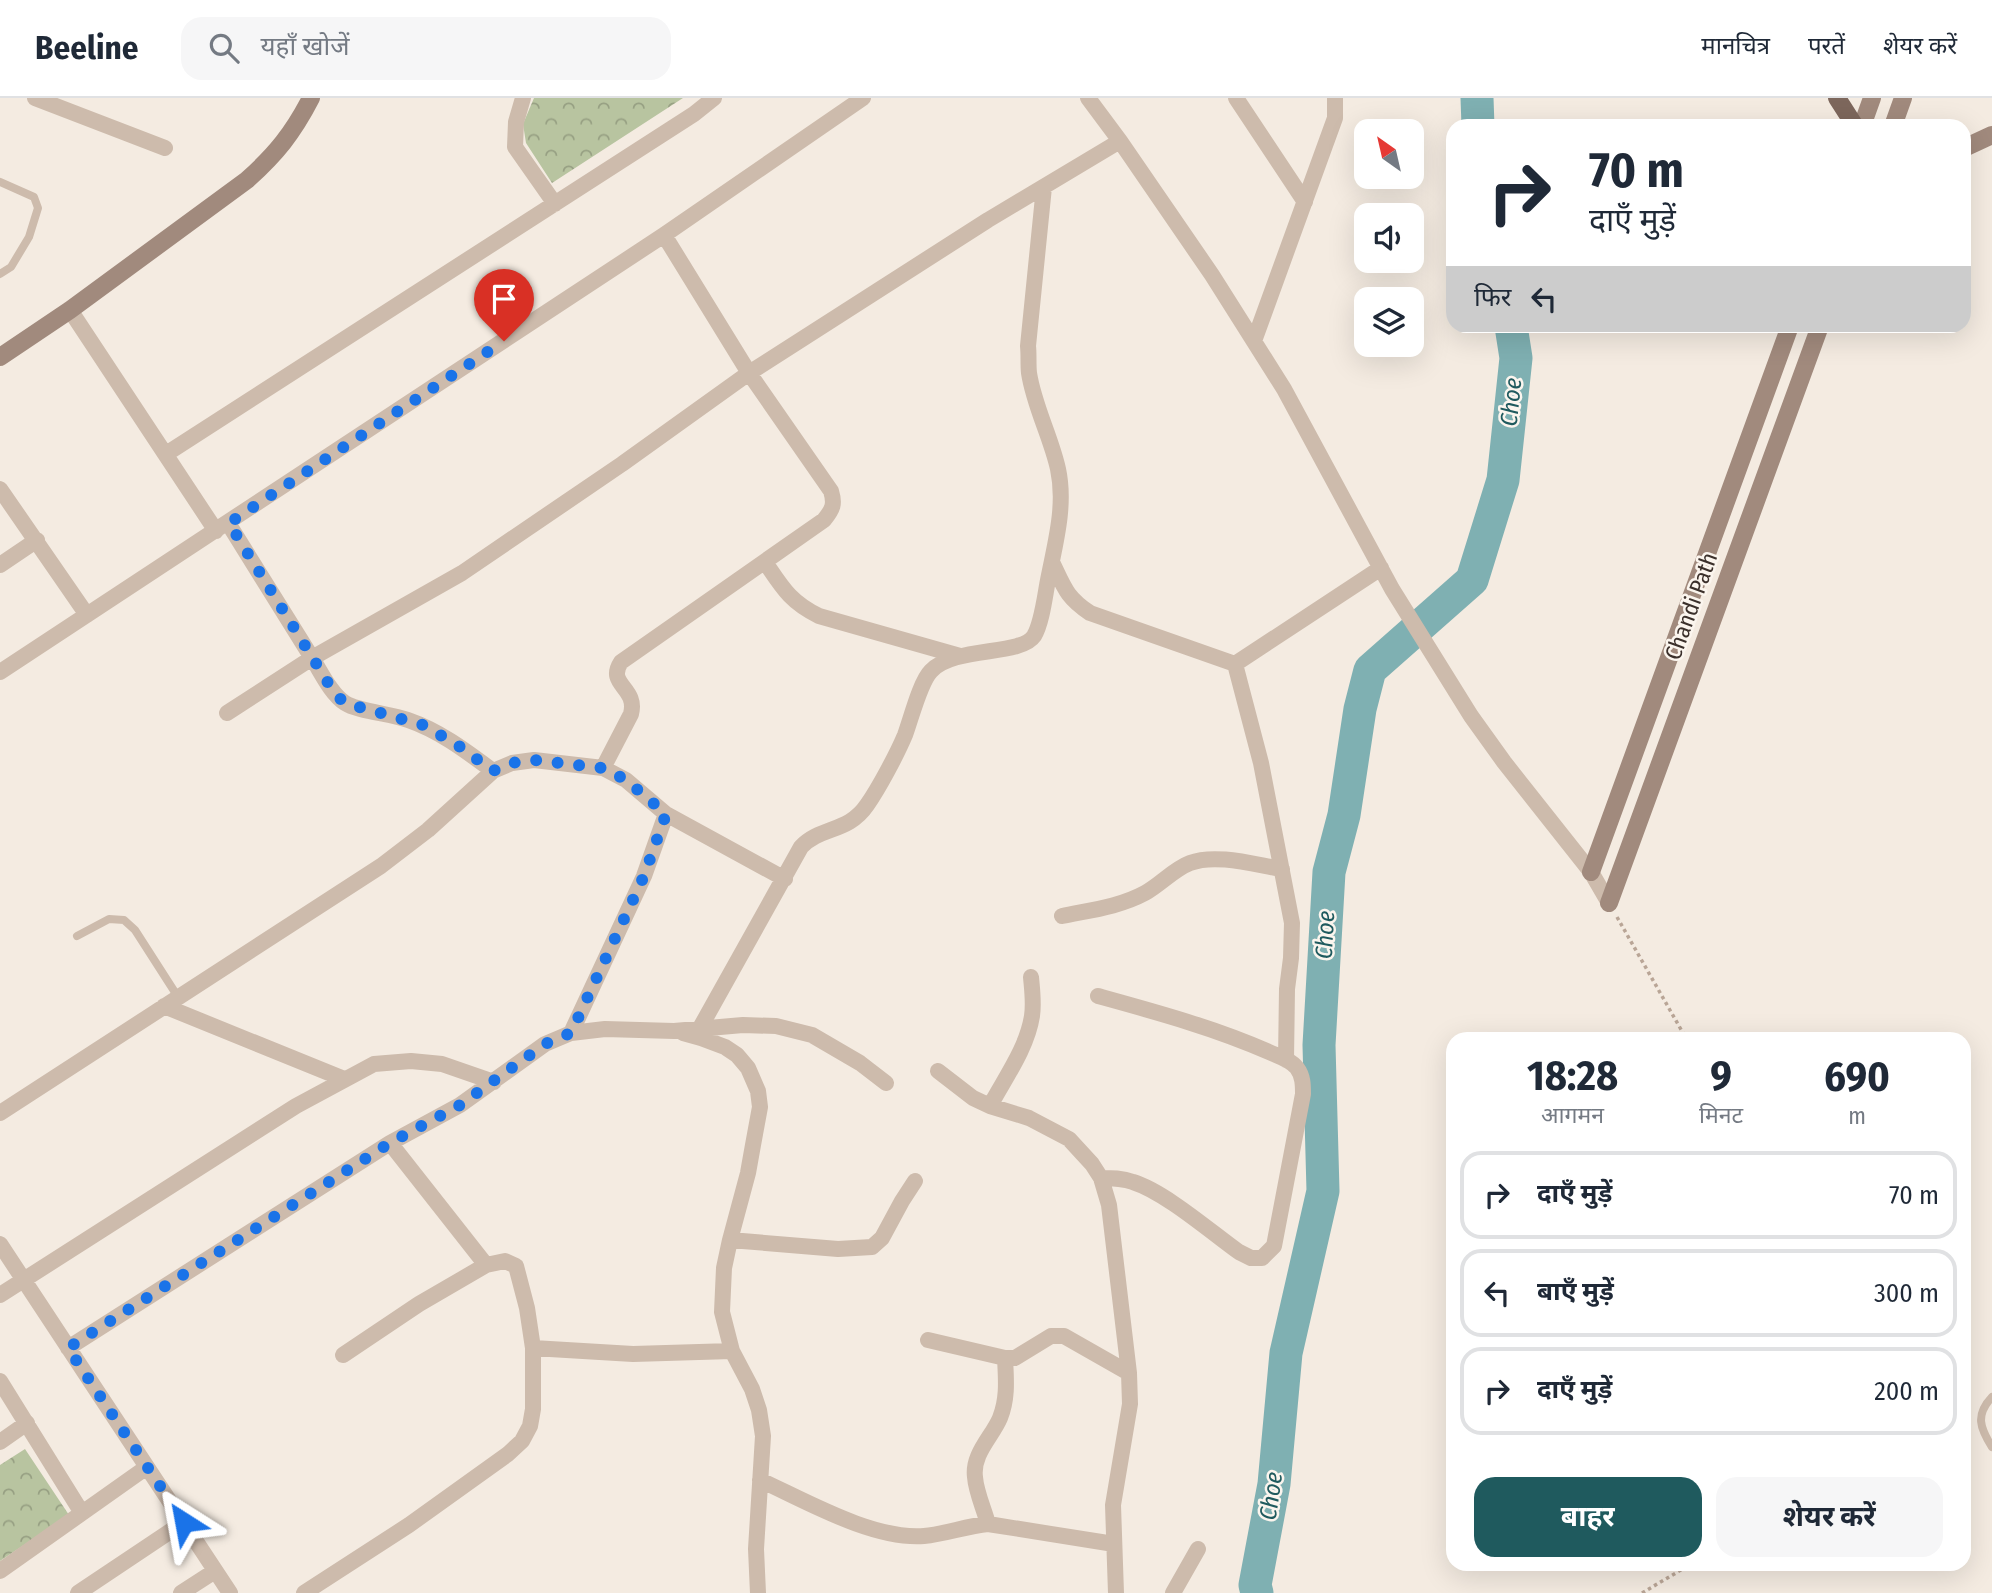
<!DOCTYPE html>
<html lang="hi">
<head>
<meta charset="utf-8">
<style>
  body { margin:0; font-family:"Fira Sans Condensed","Noto Sans Devanagari",sans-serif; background:#f6f6f7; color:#1f2937; height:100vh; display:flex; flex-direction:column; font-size:26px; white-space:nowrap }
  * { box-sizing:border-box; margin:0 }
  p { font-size:23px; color:#747a83 }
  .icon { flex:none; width:38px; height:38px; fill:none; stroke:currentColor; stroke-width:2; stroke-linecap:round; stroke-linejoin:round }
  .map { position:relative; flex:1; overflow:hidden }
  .sheet { position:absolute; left:1446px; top:934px; width:525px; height:539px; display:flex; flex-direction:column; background:#fff; border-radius:21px; box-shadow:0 7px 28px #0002 }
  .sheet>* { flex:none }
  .guide { position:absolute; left:1446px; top:21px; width:525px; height:214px; border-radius:21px; box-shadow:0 7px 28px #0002; background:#fff; color:#1f2937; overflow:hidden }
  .needle { width:46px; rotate:326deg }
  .tools { position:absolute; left:1354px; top:21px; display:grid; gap:14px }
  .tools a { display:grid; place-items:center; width:70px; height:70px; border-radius:14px; background:#fff; box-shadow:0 7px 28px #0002; font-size:35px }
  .pin { position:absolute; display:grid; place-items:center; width:60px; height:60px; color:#fff; margin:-72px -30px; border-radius:50% 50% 50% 0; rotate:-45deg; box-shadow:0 0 7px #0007 }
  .pin .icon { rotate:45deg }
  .me { position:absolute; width:77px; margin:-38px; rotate:326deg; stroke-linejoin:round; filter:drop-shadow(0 0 5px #0008) }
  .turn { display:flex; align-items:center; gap:24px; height:147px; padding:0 28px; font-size:32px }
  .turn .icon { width:91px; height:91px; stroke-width:2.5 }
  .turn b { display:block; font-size:49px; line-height:60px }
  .then { display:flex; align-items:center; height:66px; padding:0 28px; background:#0003; gap:14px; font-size:26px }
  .eta { display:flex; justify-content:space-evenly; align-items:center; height:119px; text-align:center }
  .eta b { font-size:42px; font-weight:700; line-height:49px }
  .action { display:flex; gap:14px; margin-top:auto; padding:14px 28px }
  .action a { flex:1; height:80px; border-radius:21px; background:#1f5a5e; color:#fff; font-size:28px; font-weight:700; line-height:80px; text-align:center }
  .action a+a { background:#f6f6f7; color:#1f2937 }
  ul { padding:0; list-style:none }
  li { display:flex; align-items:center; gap:21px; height:88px; margin:0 14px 10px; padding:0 14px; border:4px solid #e0e1e3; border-radius:21px }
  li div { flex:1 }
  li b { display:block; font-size:26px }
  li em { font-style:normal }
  header { display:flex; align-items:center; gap:42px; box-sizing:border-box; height:98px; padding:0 35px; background:#fff; border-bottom:2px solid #e0e1e3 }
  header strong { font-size:33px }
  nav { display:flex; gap:38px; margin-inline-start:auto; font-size:24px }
  .search { width:490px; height:63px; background:#f6f6f7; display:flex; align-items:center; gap:18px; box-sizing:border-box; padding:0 24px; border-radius:21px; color:#747a83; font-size:26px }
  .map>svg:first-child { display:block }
</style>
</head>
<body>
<header>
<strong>Beeline</strong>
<div class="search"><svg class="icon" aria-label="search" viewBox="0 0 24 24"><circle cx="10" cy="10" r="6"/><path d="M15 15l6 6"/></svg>यहाँ खोजें</div>
<nav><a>मानचित्र</a><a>परतें</a><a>शेयर करें</a></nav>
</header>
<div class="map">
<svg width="1992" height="1495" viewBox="0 0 1992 1495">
  <defs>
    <pattern id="park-crowns" width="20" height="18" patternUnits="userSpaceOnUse" patternTransform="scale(1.75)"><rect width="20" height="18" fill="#b8c4a0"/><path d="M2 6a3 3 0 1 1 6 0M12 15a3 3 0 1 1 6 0" fill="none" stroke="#97a083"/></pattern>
  </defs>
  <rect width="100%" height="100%" fill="#f4ebe1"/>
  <path fill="url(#park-crowns)" d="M 534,0 L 683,0 L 552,85 L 526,45 L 523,26 Z
    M 25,1351 L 69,1417 L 0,1463 L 0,1367 Z"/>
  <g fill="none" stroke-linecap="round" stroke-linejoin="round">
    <path stroke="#7fb0b2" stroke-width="33" d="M 1477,0 L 1478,28
      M 1257,1495 L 1255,1487 L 1274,1386 L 1286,1255 L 1323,1093 L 1319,947 L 1329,774 L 1344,717 L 1360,611 L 1370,572 L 1472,482 L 1503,382 L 1516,260 L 1511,228"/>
    <path stroke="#b9a596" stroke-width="3.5" stroke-dasharray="3.5 3.5" stroke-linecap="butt" d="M 1617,819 L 1687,942
      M 1642,1495 L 1691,1466"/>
    <path stroke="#cdbbac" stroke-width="8" d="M 0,84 L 34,99 L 38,110 L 29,139 L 11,169 L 0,176
      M 77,838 L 109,821 L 124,822 L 135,832 L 178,899
      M 1992,1299 C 1975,1317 1980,1330 1992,1349"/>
    <path stroke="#cdbbac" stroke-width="16" d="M 35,0 L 165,50
      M 523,0 L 516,24 L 515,49 L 555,106
      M 1088,0 L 1120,43 L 1212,177 L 1284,291 L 1392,491 L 1471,618 L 1504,664 L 1591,774 L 1609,805
      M 1236,0 L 1305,104
      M 70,212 L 216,433
      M 1254,243 L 1335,20 L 1335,0
      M 166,356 L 694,16 L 714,0
      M 0,391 L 87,517
      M 228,425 L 312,560 L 462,475 L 622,366 L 749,275 L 988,122 L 1120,43
      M 765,464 C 782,489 790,504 819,518 L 960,558
      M 1052,464 C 1064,489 1066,499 1090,515 L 1235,566 L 1381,470
      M 0,467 L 37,442
      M 1235,566 L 1261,665 L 1292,825 L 1291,860 L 1287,891 L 1286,962
      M 0,574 L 664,137 L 863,0
      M 227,615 L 312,560 C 321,574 331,596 345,605 C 357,613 392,616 408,622 C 440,633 466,653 493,673
      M 603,670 L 626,682 L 666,716 L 785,781
      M 1062,818 C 1091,812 1119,809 1145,795 C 1161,786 1174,771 1190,765 C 1216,755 1256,767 1282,771
      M 1098,898 C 1156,914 1215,930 1269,954 C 1278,958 1291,962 1297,970 C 1303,978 1303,987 1303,996 L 1274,1148 L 1262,1160 L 1251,1160 L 1239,1154 C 1211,1134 1165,1094 1133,1084 C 1122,1080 1112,1080 1101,1080
      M 164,908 L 344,981
      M 700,930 L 801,749 C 821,728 848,735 867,707 C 879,690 897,656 905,637 C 911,621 920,584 931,573 C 954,548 1021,558 1034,538 C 1042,525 1045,497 1048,482 C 1055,446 1066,408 1058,371 C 1051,339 1034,308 1029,275 C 1028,266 1029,257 1028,248 L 1044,89
      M 571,935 L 644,778 L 666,716
      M 683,935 L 701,940 L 725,949 L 737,957 L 748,970 L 758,993 L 760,1009 L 753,1047 L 748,1075 L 730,1142
      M 938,973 L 973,1000 L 990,1008 L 1029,1020 L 1069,1041 L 1092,1066 L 1101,1080 L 1109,1107 L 1129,1275 L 1130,1306 L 1113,1407 L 1116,1495
      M 990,1008 C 1005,980 1027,950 1032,918 C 1034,905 1032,891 1031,879
      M 0,1015 L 381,768 L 428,732 L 493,673 L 512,665 L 534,662 L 603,670 L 631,616 C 638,589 606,587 621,564 L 824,422 C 833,411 835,406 831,393 L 749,275 L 664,137
      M 390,1045 L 460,1007 L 545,946 L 571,935 L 605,931 L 674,933 L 743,927 L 776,928 L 812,937 L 860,965 L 886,985
      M 0,1146 L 230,1495
      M 0,1197 L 296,1008 L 374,966 L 411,963 L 442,966 L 494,984
      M 928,1242 L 1005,1260 L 1015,1260 L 1051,1238 L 1064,1238 L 1129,1275
      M 68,1250 L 390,1045 L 486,1167
      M 533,1250 L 633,1256 L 732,1253
      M 0,1283 L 82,1415 L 0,1473
      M 0,1344 L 27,1325
      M 760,1382 C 806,1403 873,1442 924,1438 C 946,1436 966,1428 988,1426 L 1114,1446
      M 82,1415 L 147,1369
      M 988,1426 C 984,1411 976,1394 975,1379 C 972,1356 992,1339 1000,1320 C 1008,1300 1006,1281 1005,1260
      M 78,1495 L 184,1424
      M 181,1495 L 215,1473
      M 304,1495 L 409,1427 L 508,1356 L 522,1343 L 530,1328 L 533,1311 L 533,1250 L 527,1210 L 516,1168 L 505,1163 L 486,1167 L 419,1206 L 343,1257
      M 758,1495 L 756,1451 L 763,1338 L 759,1312 L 752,1291 L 732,1253 L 722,1214 L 724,1170 L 730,1142 L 838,1151 L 872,1149 L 882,1140 L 902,1103 L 915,1083
      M 1173,1495 L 1198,1451"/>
    <path stroke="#a18a7d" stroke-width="18" d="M 1862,28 L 1872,0
      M 1893,28 L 1903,0
      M 1964,50 L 1992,37
      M 0,259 L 70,212 L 247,82 C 276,56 293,35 311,0
      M 1591,774 L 1790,228
      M 1609,805 L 1820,228"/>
    <path stroke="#7d675c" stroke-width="18" d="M 1837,0 L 1855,28"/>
  </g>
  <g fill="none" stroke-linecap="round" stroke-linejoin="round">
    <path stroke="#1a73e8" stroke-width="12" stroke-dasharray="0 21.6" d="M 184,1424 L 68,1250 L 390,1045 L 460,1007 L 545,946 L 571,935 L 644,778 L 666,716 L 626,682 L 603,670 L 534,662 L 512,665 L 493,673 L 456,646 L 423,627 L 345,605 L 335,596 L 229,425 L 504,243"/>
  </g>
  <g text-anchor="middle" stroke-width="5" stroke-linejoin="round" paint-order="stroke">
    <g font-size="23" fill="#3b302b" stroke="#fbf5ee">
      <text transform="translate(1691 508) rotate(-70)" y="8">Chandi Path</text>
    </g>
    <g font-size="24" font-style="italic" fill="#1f5a5e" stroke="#fbf5ee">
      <text transform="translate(1511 304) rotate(-84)" y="8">Choe</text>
      <text transform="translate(1325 837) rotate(-87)" y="8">Choe</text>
      <text transform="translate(1271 1398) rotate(-82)" y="8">Choe</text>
    </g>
  </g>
</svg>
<div class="tools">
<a><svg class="needle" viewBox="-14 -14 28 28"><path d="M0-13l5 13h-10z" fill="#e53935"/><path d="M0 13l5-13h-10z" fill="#747a83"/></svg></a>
<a><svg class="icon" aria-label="sound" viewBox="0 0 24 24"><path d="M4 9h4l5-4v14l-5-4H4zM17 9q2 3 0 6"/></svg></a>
<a><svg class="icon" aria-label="layers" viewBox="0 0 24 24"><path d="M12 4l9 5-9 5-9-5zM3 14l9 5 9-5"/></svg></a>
</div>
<div class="pin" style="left:504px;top:243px;background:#d93025"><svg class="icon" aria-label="arrive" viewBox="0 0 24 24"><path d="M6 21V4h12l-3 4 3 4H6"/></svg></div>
<svg class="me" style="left:184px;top:1424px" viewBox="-20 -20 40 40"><path d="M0-17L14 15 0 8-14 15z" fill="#1a73e8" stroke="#fff" stroke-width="4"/></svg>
<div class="guide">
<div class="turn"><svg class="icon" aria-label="right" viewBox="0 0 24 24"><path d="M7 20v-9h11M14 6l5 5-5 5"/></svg><div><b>70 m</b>दाएँ मुड़ें</div></div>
<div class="then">फिर<svg class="icon" aria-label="left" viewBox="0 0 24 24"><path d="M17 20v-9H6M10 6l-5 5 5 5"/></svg></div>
</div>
<section class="sheet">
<div class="eta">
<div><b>18:28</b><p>आगमन</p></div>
<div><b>9</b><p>मिनट</p></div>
<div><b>690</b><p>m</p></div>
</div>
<ul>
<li><svg class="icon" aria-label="right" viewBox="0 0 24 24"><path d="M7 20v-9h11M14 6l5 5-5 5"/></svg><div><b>दाएँ मुड़ें</b></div><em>70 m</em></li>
<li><svg class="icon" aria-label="left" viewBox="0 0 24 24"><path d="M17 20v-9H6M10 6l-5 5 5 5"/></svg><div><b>बाएँ मुड़ें</b></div><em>300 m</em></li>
<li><svg class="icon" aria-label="right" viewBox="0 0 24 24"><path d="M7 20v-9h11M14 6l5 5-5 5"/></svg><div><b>दाएँ मुड़ें</b></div><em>200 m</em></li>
</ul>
<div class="action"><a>बाहर</a><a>शेयर करें</a></div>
</section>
</div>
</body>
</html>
